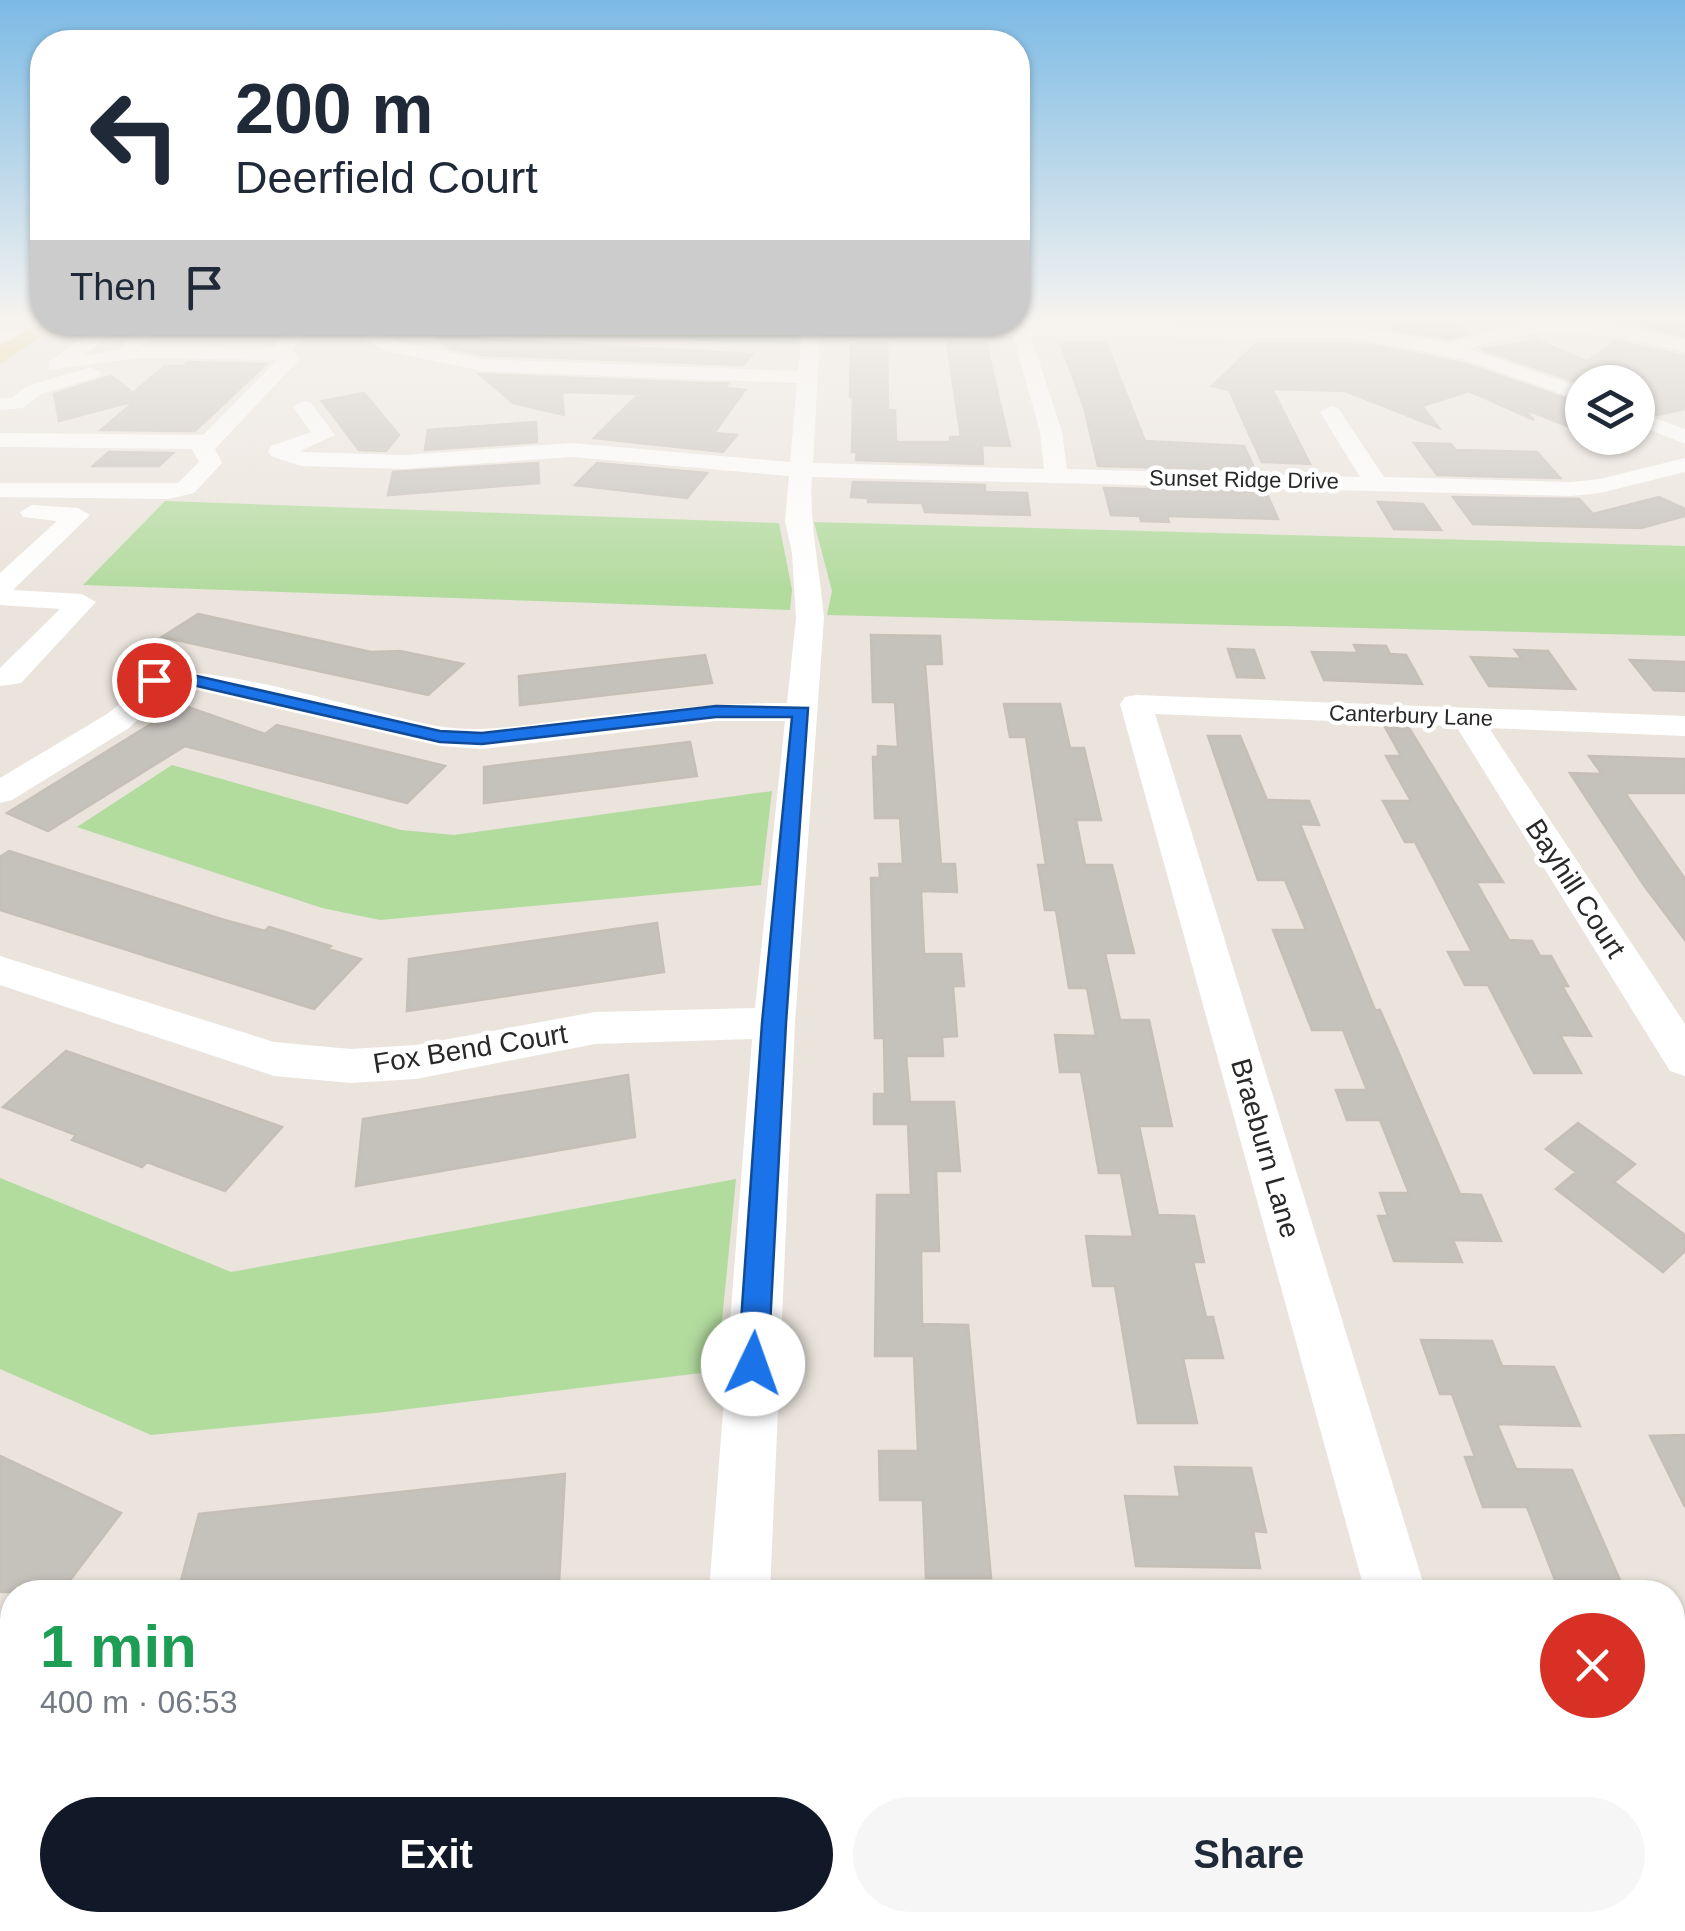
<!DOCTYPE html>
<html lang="en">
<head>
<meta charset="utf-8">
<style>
  body { margin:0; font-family:Helvetica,sans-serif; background:#f6f6f7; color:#1f2937; height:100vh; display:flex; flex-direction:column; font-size:38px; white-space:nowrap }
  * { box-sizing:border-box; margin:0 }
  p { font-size:32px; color:#747a83 }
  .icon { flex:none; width:55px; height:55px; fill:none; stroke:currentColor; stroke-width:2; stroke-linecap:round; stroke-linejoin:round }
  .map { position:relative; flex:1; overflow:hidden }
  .sheet { position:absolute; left:0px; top:1580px; width:1685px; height:352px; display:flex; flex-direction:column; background:#fff; border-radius:40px 40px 0 0; box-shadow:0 2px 8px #0004 }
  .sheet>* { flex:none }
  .top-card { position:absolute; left:30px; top:30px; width:1000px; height:305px; border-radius:40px; box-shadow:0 2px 8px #0004; background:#fff; color:#1f2937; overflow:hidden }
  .tools { position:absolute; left:1565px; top:365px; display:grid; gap:20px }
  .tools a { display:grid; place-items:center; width:90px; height:90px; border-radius:50%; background:#fff; box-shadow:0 2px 8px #0004; font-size:50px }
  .pin { position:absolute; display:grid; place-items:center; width:85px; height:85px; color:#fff; margin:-42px; border:5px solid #fff; border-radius:50%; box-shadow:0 2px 10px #0007 }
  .me { position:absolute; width:110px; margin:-55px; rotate:3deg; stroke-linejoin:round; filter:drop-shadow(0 0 8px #0008) }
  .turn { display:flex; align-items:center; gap:35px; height:210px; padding:0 40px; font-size:45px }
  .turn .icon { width:130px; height:130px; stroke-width:2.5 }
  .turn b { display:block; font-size:70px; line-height:85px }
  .then { display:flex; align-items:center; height:95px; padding:0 40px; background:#0003; gap:20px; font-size:38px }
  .round { display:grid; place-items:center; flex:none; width:105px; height:105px; border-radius:52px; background:#f6f6f7 }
  .headline { display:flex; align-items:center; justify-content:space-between; height:170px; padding:0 40px }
  h1 { font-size:60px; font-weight:800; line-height:75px; color:#1e9e55 }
  .cta { display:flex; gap:20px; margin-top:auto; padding:20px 40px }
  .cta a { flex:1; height:115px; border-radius:60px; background:#111827; color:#fff; font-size:40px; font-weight:800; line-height:115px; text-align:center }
  .cta a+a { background:#f6f6f7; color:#1f2937 }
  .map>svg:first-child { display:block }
</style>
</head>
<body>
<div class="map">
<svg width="1685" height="1931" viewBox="0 0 1685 1931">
  <rect width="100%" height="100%" fill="#eae4dc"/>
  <path fill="#b2db9e" d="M 481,323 L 798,323 L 796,344 L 495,334 Z
    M 165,501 L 779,523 L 792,590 L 790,610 L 83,585 Z
    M 814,522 L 1685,546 L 1685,636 L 827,615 L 832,591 Z
    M 172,765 L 401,830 L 454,835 L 772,791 L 761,885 L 380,920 L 322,908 L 77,827 Z
    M 0,1178 L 231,1272 L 736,1179 L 717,1371 L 385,1412 L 151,1435 L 0,1369 Z"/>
  <path fill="#c5c1bb" stroke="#c5bfb6" stroke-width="2.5" d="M 1386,321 L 1453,321 L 1468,334 L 1449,339 L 1395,330 Z
    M 1631,321 L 1685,323 L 1685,336 L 1631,323 Z
    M 419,322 L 459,322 L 480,339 L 752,354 L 743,365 L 482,355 L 449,348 Z
    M 1538,341 L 1587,361 L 1616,341 L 1685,356 L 1685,409 L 1658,415 L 1638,409 L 1638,382 L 1582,384 L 1481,349 Z
    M 1069,342 L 1106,343 L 1145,441 L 1244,446 L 1255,470 L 1098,466 L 1084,407 L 1061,345 Z
    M 858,343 L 887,343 L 888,410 L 895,410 L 896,442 L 950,442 L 950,437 L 961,437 L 947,343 L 986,343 L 1010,446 L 982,445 L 983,464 L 856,460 L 857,452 L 852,452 L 853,397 L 850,397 L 851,346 Z
    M 1256,344 L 1370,345 L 1462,363 L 1582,404 L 1582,432 L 1524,409 L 1534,420 L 1469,391 L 1422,406 L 1439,428 L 1345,391 L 1272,389 L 1310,464 L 1262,462 L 1229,390 L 1212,386 Z
    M 188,362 L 266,364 L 195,431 L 101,430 L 135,401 L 59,421 L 54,394 L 111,376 L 133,393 L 165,366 L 183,366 Z
    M 479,374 L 728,384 L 725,388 L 745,390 L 714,433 L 737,435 L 723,452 L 594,438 L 639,394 L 562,392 L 564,415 L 513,403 Z
    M 364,393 L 399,435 L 386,451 L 359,450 L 322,401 Z
    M 536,422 L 537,442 L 425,450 L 428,430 Z
    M 1414,443 L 1451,444 L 1456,450 L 1537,452 L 1560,478 L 1437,475 Z
    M 109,452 L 173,453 L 159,466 L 93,466 Z
    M 538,463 L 539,483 L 388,495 L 393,472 Z
    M 597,463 L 707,473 L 687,498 L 575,485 Z
    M 853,482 L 985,485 L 985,492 L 1027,493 L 1030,515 L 925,512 L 922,503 L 868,502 L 868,498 L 851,497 Z
    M 1104,488 L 1266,492 L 1278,519 L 1167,516 L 1169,522 L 1141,521 L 1140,516 L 1111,515 Z
    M 1453,497 L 1579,499 L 1593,514 L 1659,497 L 1685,509 L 1685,516 L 1641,528 L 1473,524 Z
    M 1378,502 L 1423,504 L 1441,530 L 1394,529 Z
    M 198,614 L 371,652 L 400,651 L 463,664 L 428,695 L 162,637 Z
    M 871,635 L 940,636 L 942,664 L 925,664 L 941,864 L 955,864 L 957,892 L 921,891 L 924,954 L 961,954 L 964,986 L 953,986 L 957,1036 L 942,1037 L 943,1056 L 906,1056 L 910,1102 L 954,1102 L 960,1171 L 936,1171 L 939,1251 L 921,1251 L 922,1324 L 968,1325 L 991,1578 L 926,1578 L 923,1500 L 880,1500 L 879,1451 L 918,1451 L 914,1356 L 875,1356 L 877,1195 L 911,1195 L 908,1124 L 874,1124 L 874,1094 L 885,1094 L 884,1038 L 875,1038 L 871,878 L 880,878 L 879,864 L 903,864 L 900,818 L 875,818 L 873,757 L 878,757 L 878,746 L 898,747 L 895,702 L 873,702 Z
    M 1354,645 L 1386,646 L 1390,654 L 1406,655 L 1422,684 L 1324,680 L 1312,652 L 1358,653 Z
    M 1228,649 L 1254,650 L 1264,678 L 1237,677 Z
    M 1515,650 L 1548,651 L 1575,689 L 1489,686 L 1471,657 L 1522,659 Z
    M 705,655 L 712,683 L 520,705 L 519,676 Z
    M 1630,660 L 1685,662 L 1685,691 L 1654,690 Z
    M 1004,704 L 1060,704 L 1070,748 L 1084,748 L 1101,820 L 1076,820 L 1085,865 L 1112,865 L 1134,953 L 1105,953 L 1120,1020 L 1149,1020 L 1172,1126 L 1139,1126 L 1158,1215 L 1194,1216 L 1204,1262 L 1193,1262 L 1206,1317 L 1213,1317 L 1223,1358 L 1183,1358 L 1197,1423 L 1138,1423 L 1115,1286 L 1093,1286 L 1086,1236 L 1133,1237 L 1121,1173 L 1099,1173 L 1081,1072 L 1060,1072 L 1055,1035 L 1096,1036 L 1087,988 L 1069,988 L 1056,910 L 1045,910 L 1038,865 L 1046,865 L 1026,737 L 1010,737 Z
    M 182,705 L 265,734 L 277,725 L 445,766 L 407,803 L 185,746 L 48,831 L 7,813 Z
    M 1385,727 L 1409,728 L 1503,882 L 1476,882 L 1509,940 L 1532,941 L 1540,956 L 1551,956 L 1568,986 L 1562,986 L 1591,1036 L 1560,1035 L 1581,1073 L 1534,1073 L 1488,985 L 1465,985 L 1448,952 L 1472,952 L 1415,842 L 1405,842 L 1383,801 L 1411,801 L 1386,756 L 1401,756 Z
    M 1208,736 L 1240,736 L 1267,800 L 1309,801 L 1319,825 L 1300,824 L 1375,1010 L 1380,1010 L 1460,1194 L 1481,1195 L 1501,1241 L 1453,1240 L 1462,1262 L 1394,1261 L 1378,1216 L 1388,1216 L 1380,1193 L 1409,1193 L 1380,1120 L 1347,1120 L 1336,1090 L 1367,1090 L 1343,1030 L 1312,1030 L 1273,930 L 1306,930 L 1285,880 L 1258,880 Z
    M 690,742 L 697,776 L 484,803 L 484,767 Z
    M 1589,756 L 1685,759 L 1685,793 L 1625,793 L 1685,879 L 1685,940 L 1643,884 L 1570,773 L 1602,774 Z
    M 9,851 L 221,919 L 265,931 L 269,927 L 331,946 L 328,949 L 361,959 L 314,1009 L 0,910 L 0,857 Z
    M 657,923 L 664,972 L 407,1011 L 409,959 Z
    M 66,1051 L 282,1127 L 225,1191 L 147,1162 L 142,1167 L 72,1140 L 76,1135 L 3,1107 Z
    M 628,1075 L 635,1137 L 356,1186 L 363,1119 Z
    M 1578,1123 L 1635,1164 L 1614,1182 L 1685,1235 L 1685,1251 L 1663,1272 L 1556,1189 L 1576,1172 L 1546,1149 Z
    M 1421,1340 L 1492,1341 L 1502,1366 L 1554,1367 L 1580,1426 L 1497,1424 L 1516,1469 L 1572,1470 L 1622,1585 L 1557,1585 L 1527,1507 L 1483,1507 L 1465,1457 L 1475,1457 L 1452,1394 L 1440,1394 Z
    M 1685,1435 L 1685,1507 L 1650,1436 Z
    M 0,1456 L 121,1513 L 61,1592 L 0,1592 Z
    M 1175,1467 L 1251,1468 L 1266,1532 L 1253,1531 L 1260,1568 L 1136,1566 L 1125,1496 L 1180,1497 Z
    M 565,1474 L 559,1583 L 480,1592 L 178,1592 L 199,1514 Z"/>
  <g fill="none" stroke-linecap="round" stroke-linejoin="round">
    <path fill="#fff" fill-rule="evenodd" d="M 1569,321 L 1629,326 L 1685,340 L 1685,352 C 1612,333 1542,321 1469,349 L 1582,388 L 1582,401 L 1463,359 L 1353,338 L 1031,336 L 1062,432 L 1067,469 L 1360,477 L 1320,412 L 1331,406 L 1338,408 L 1384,477 L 1571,482 L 1600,479 L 1685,458 L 1685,472 L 1600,493 L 1571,496 L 812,477 C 809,525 820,570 824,618 L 795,1023 L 770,1592 L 709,1592 L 752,1039 L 595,1044 L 416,1079 L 351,1083 L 274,1076 L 0,985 L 0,956 L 274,1042 L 351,1049 L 416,1045 L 595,1012 L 755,1008 L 785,721 L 716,721 L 482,749 L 440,746 L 197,690 L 149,690 L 153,705 L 129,728 L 12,800 L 0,803 L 0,778 L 107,714 L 121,703 L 117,681 L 121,675 C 200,655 353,710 437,726 C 482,734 528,724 574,719 C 645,711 715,703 787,703 L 796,618 L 792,553 L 785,521 L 789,476 L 572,457 L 404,469 L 301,466 L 271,456 L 268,451 L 271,446 L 311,432 L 293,407 L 304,401 L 311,403 L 335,435 L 300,451 L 304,452 L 404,455 L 572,443 L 790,462 L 797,383 L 482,371 L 386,351 L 366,340 L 366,332 L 373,330 L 399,342 L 482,359 L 798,371 L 803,322 L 1353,326 L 1449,343 L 1509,326 ZM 820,335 L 1013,336 L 1040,432 L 1044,469 L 813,463 Z
      M 111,322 L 160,322 L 159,329 L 141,346 L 145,347 L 271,348 L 298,322 L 318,322 L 292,349 L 300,358 L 297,362 L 215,449 L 222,463 L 194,493 L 168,499 L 0,497 L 0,483 L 178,483 L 199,462 L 192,449 L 0,447 L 0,433 L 203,435 L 277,360 L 139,358 L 49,370 L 49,362 L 100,325 ZM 141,326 L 119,350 L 83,356 L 113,333 Z
      M 0,329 L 35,329 L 44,335 L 35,341 L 0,341 Z
      M 91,367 L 101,373 L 98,377 L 41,394 L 23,408 L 0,410 L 0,398 L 11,398 L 27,386 Z
      M 1638,412 L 1685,429 L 1685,444 L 1638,425 Z
      M 32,505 L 78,508 L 90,515 L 13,590 L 82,594 L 96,602 L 21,683 L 0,686 L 0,668 L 60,609 L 0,605 L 0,573 L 57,521 L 23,517 L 20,512 Z
      M 1136,695 L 1685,716 L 1685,736 L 1489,728 L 1685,1024 L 1685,1076 L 1670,1071 L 1456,726 L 1155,714 L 1426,1592 L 1365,1592 L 1120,704 L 1125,697 Z
      M 1672,1677 L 1685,1678 L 1685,1744 L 1672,1743 Z
      M 0,1714 L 12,1718 L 12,1784 L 0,1780 Z
      M 681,1920 L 753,1920 L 753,1931 L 681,1931 Z"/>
    <path fill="#e2c769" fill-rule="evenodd" d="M 40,321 L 64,322 L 0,364 L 0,346 Z"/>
  </g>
  <linearGradient id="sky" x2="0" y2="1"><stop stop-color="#7bbae5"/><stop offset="0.54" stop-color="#f6f3ef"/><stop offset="1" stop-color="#f6f3ef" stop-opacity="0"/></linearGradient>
  <rect width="1685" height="591" fill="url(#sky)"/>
  <path fill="#1a73e8" stroke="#114b97" stroke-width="2.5" d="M 154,675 L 197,676 L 440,731 L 482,733 L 716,706 L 808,708 L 786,1023 L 768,1364 L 764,1375 L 753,1379 L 742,1375 L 738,1364 L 762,1023 L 792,717 L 716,717 L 482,744 L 440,742 L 197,686 L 148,684 L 148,676 Z"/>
  <g text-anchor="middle" stroke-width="9" stroke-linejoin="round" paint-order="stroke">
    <g font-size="22" fill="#292929" stroke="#fff">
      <text transform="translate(1244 479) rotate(1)" y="8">Sunset Ridge Drive</text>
      <text transform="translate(1411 715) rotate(2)" y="8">Canterbury Lane</text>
    </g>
    <g font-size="28" fill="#292929" stroke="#fff">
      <text transform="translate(1576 888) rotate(57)" y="10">Bayhill Court</text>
      <text transform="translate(470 1048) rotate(-9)" y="10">Fox Bend Court</text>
      <text transform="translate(1266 1148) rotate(74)" y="10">Braeburn Lane</text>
    </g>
  </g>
</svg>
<div class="tools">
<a><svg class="icon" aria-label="layers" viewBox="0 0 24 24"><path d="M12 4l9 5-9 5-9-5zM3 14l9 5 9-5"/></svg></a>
</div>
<div class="pin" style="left:154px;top:680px;background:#d93025"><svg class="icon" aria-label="arrive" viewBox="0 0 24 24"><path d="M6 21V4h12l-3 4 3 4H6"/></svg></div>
<svg class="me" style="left:753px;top:1364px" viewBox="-20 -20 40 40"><circle r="19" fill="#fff"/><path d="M0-13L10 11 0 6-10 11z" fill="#1a73e8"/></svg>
<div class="top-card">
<div class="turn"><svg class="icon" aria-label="left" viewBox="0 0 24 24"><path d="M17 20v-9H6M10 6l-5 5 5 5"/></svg><div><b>200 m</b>Deerfield Court</div></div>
<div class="then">Then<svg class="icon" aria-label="arrive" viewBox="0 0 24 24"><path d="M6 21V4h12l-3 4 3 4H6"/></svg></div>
</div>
<section class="sheet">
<div class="headline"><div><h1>1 min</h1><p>400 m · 06:53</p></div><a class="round" style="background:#d93025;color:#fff"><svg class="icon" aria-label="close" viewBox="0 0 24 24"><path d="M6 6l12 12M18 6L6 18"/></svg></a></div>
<div class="cta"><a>Exit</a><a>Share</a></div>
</section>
</div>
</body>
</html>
